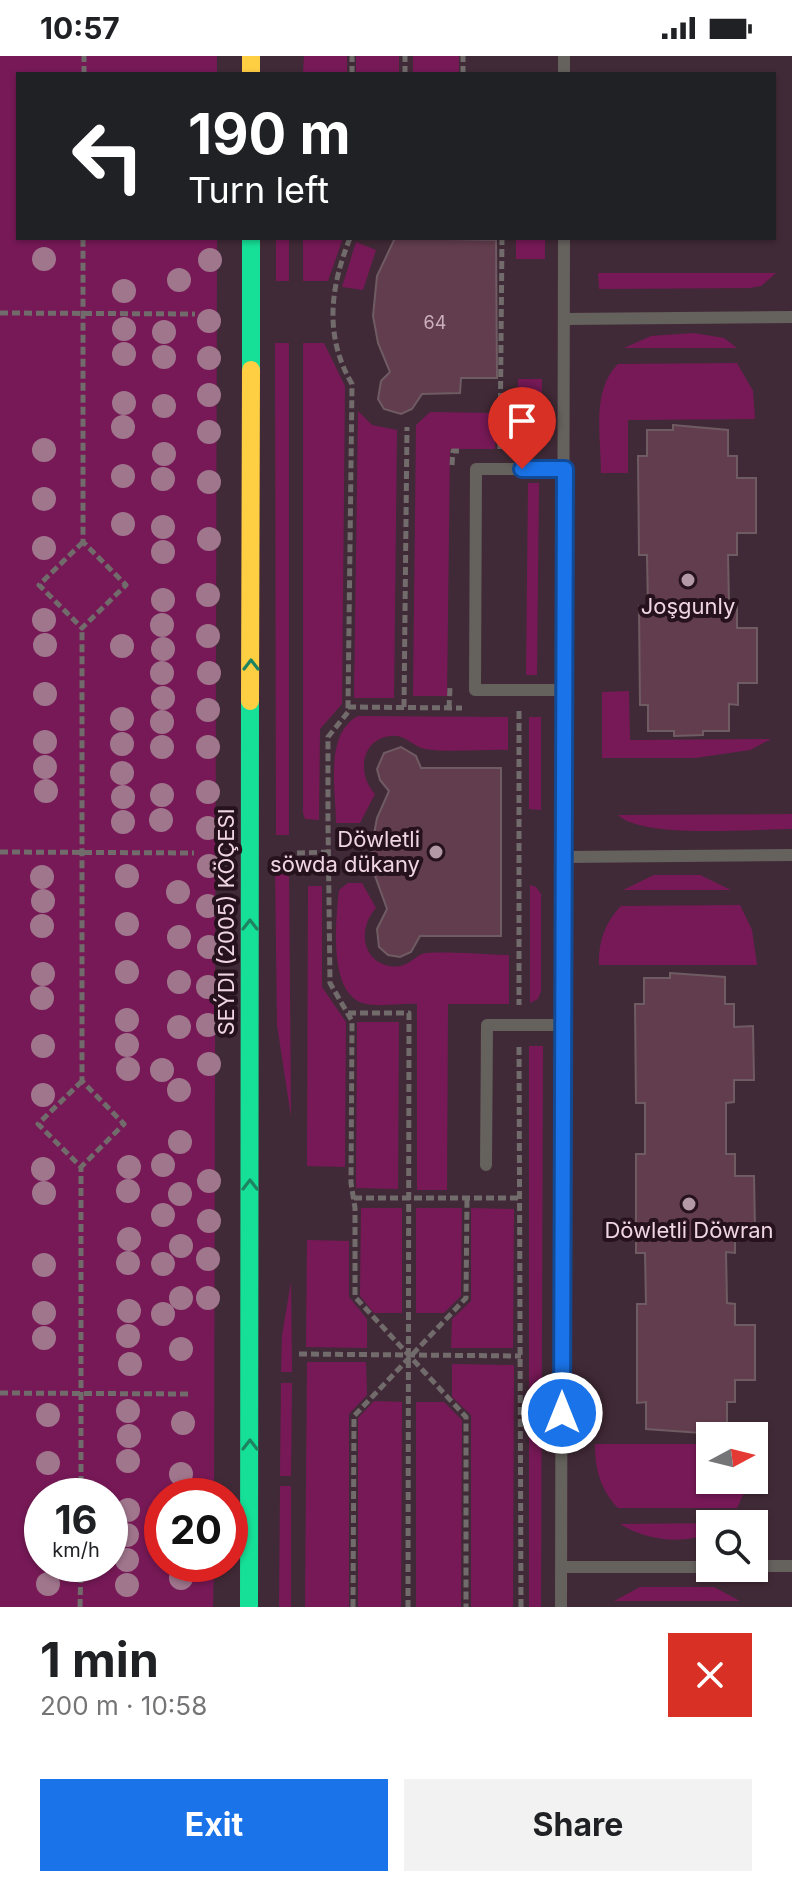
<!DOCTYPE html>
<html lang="en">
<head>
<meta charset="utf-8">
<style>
  body { margin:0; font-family:Inter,sans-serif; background:#f2f2f2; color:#202124; height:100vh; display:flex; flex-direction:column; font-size:30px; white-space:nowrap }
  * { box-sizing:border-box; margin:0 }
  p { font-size:26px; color:#757577 }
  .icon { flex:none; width:44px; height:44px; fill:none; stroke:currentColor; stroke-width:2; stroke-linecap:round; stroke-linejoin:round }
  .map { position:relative; height:1551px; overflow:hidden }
  .details { display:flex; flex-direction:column; background:#fff; flex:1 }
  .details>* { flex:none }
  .guide { position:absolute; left:16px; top:16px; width:760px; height:168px; border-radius:0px; box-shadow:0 2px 6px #0004; background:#202124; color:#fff; overflow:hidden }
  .needle { width:52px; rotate:83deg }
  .controls { position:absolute; left:696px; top:1366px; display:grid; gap:16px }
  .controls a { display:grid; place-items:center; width:72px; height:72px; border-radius:0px; background:#fff; box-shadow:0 2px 6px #0004; font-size:40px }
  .speed { position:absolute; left:24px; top:1422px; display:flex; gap:16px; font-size:40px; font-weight:700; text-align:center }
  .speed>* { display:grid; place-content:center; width:104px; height:104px; border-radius:50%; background:#fff; box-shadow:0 2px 6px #0004; line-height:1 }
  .speed small { font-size:20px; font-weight:400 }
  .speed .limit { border:12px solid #d22; background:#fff; color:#111 }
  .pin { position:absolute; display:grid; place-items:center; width:68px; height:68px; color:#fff; margin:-82px -34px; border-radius:50% 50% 50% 0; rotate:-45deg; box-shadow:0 0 8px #0007 }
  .pin .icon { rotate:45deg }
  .me { position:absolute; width:88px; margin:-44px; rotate:0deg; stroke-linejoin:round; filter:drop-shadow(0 0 6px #0008) }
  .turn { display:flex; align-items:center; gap:28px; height:168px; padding:0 40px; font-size:36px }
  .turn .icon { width:104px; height:104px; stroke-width:2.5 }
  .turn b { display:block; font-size:56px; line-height:68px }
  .round { display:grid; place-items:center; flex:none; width:84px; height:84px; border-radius:0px; background:#f2f2f2 }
  .headline { display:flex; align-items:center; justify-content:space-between; height:136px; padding:0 40px }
  h1 { font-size:48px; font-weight:700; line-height:60px }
  .cta { display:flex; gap:16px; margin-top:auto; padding:16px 40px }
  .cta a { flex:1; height:92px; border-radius:0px; background:#1a73e8; color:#fff; font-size:32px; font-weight:700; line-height:92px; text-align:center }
  .cta a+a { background:#f2f2f2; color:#202124 }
  .status { display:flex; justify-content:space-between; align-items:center; height:56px; padding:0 40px; background:#fff; direction:ltr }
  .status svg { height:22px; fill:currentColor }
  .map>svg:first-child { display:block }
</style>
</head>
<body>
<div class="status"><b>10:57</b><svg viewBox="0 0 49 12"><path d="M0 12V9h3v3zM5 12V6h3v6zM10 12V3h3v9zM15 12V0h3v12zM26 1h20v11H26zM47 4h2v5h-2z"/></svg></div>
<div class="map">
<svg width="792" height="1551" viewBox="0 0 792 1551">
  <rect width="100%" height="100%" fill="#412a37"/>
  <path fill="#771957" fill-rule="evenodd" d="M 0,0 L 217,0 L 217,18 L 18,18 L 18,182 L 217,182 L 214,1440 L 162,1440 L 162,1508 L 214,1508 L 213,1551 L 0,1551 ZM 110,1440 L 110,1508 L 42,1508 L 42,1440 Z
    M 304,0 L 347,0 L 347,18 L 303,18 Z
    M 356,0 L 399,0 L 399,18 L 356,18 Z
    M 413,0 L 459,0 L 459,18 L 413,18 Z
    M 276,182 L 289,182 L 289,225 L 276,225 Z
    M 303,182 L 343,182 L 328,225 L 303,225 Z
    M 516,182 L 545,182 L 545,203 L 516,203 Z
    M 356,186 L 376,194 L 363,234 L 342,231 Z
    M 598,217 L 776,217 L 761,230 L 750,232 L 599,233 Z
    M 694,277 L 724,282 L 737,292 L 624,292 L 651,280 Z
    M 275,287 L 289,287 L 289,779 L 276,779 Z
    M 303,287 L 324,287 L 345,330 L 342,648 L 320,673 L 319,764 L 305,763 L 303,757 Z
    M 737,307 L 753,335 L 755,363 L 628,364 L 628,417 L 601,417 C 601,382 591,335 618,308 Z
    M 518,323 L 542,323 L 541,376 L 535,391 L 506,393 L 506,357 L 517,357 Z
    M 358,355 L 372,369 L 397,374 L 394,642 L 354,642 Z
    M 430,356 L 495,357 L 495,393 L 450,393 L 447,640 L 413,640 L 416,369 Z
    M 528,427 L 539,427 L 537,619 L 526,619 Z
    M 629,635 L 630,684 L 771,683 L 750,694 L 695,702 L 602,702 L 602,636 Z
    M 358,660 L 508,661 L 508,694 C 481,693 451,697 425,693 C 413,691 406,678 391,680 C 360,683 357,719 375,738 L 360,767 L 336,767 C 336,735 324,678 358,660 Z
    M 529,661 L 541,661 L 541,754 L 529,753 Z
    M 792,758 L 792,773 C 754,773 642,783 618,759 Z
    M 275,811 L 289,811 L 291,1061 L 277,969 Z
    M 654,819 L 700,819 L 731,834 L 623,834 Z
    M 348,827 L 362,827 L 376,852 C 359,870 360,904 389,910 C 406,913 410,904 422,898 C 431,894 494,899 509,899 L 509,948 L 448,948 L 447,1134 L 417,1134 L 417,948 C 401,947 382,951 366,948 C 327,940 336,863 339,834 Z
    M 530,829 L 536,831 L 541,838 L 541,935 L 538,943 L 530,947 Z
    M 308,830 L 322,830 L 322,931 L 346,966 L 345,1111 L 307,1110 Z
    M 740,849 L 752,874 L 757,909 L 599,909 C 598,887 605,866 621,850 Z
    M 357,966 L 399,966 L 398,1133 L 356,1132 Z
    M 529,990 L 543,990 L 541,1551 L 529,1551 Z
    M 361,1152 L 402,1152 L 402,1257 L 374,1257 L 360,1240 Z
    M 416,1152 L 462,1152 L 461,1240 L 444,1257 L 416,1257 Z
    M 471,1152 L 514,1153 L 513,1292 L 451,1292 L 452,1263 L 471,1245 Z
    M 307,1184 L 349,1185 L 349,1241 L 367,1263 L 367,1292 L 306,1291 Z
    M 291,1226 L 292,1316 L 281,1316 L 282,1279 Z
    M 307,1306 L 366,1306 L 367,1339 L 349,1358 L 349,1551 L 305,1551 Z
    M 452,1308 L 514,1309 L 513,1551 L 471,1551 L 471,1359 L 452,1341 Z
    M 281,1327 L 292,1327 L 291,1420 L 280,1420 Z
    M 374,1345 L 402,1346 L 401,1551 L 358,1551 L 358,1362 Z
    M 416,1346 L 444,1346 L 462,1364 L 461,1551 L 416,1551 Z
    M 595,1388 L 710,1388 L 710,1424 L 749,1426 L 737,1452 L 618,1452 C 600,1433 595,1413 595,1388 Z
    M 280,1430 L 291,1430 L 291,1551 L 279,1551 Z
    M 728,1467 L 710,1468 L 710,1477 C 682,1489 645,1484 620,1468 Z
    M 640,1531 L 714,1531 L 740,1545 L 614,1545 Z"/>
  <path fill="#623d4e" stroke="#6f5b62" stroke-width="2" d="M 395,182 L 496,184 L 497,322 L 461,322 L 460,337 L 422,338 L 412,353 L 401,358 L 384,353 L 378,343 L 381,325 L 390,316 L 378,287 L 373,260 L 377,220 Z
    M 673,369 L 728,374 L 728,400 L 737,400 L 737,422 L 756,422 L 756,477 L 737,477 L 737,499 L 728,499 L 729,550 L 737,550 L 737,572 L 757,572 L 757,627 L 738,627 L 738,649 L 729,648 L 729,675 L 703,675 L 703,679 L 674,680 L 674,675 L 648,675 L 648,649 L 640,649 L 639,550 L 648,550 L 647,499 L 639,499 L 638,400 L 647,400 L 647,374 L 673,374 Z
    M 401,691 L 416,700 L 421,712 L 501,712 L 501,880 L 420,880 L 411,896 L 400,901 L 388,899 L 379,891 L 377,873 L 387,853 L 374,817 L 372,789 L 377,762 L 389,735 L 380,724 L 377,713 L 384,697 Z
    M 670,917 L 725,921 L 725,948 L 734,948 L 734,971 L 753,970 L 754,1024 L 734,1024 L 734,1046 L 726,1047 L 726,1098 L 735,1098 L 735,1120 L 754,1120 L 755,1175 L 735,1175 L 735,1197 L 726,1196 L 727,1247 L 735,1248 L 735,1269 L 755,1269 L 755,1324 L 735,1324 L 735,1346 L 727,1346 L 727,1373 L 701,1373 L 701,1377 L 646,1373 L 646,1346 L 637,1347 L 637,1248 L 646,1248 L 645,1197 L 636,1197 L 636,1098 L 645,1098 L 645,1047 L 636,1047 L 635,948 L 644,948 L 644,922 L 670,922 Z"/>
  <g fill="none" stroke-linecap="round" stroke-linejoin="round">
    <path stroke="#716b6b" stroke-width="5" stroke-dasharray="8 4" stroke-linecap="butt" d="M 84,18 L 84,0
      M 352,18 L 352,0
      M 405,18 L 405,0
      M 463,18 L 463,0
      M 350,182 C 330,232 324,280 352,328 L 348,651 L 348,656 L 328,681 L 328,765 L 330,927 L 352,965 L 351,1127 L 355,1152 L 355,1241 L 466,1361 L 466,1551
      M 0,257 L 195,258
      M 500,393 L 502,182
      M 452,409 L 453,395 L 461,395
      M 83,486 L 39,529 L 82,572 L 126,529 L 83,486 L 83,182
      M 348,651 L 462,652
      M 404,651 L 407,371
      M 449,652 L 450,631
      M 519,655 L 519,949
      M 0,796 L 194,797
      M 297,797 L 329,796
      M 348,957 L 409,957 L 408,1551
      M 519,991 L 521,1551
      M 82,1025 L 38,1068 L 81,1111 L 124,1068 L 82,1025 L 82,572
      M 354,1142 L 519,1142
      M 299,1298 L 521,1300
      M 0,1337 L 192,1338
      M 81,1440 L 81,1111
      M 80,1551 L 81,1508
      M 353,1551 L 354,1360 L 466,1242 L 467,1142"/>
    <path stroke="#65615d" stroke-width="12" d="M 564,0 L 564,18
      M 564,263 L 792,261
      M 565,413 L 476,413 L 475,634 L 565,634
      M 565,801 L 792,799
      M 486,1109 L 487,969 L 564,969
      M 754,1510 L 792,1510
      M 561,1511 L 710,1511
      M 561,1551 L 564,182"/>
    <path stroke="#16e098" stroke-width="18" d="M 251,314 L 251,182
      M 249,1551 L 250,645"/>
    <path stroke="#ffcf43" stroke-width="18" d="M 251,0 L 251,18
      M 250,645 L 251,314"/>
  </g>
  <g fill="#a0768d">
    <circle cx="44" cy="203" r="12"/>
    <circle cx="210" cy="204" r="12"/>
    <circle cx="179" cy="224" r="12"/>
    <circle cx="124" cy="235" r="12"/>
    <circle cx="209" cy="265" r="12"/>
    <circle cx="124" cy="273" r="12"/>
    <circle cx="164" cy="276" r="12"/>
    <circle cx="124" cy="298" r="12"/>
    <circle cx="164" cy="301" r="12"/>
    <circle cx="209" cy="302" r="12"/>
    <circle cx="209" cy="339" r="12"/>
    <circle cx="124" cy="347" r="12"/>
    <circle cx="164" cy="350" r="12"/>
    <circle cx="123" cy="371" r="12"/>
    <circle cx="209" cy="376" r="12"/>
    <circle cx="44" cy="394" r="12"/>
    <circle cx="164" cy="398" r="12"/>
    <circle cx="123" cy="420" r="12"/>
    <circle cx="163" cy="423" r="12"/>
    <circle cx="209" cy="426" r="12"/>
    <circle cx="44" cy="443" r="12"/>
    <circle cx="123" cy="468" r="12"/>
    <circle cx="163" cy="471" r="12"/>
    <circle cx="209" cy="483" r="12"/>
    <circle cx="44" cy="492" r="12"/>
    <circle cx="163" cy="496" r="12"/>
    <circle cx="208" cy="539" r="12"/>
    <circle cx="163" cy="544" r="12"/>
    <circle cx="44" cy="564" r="12"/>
    <circle cx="162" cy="569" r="12"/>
    <circle cx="208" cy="580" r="12"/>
    <circle cx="45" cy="589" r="12"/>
    <circle cx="122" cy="590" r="12"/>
    <circle cx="163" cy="593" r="12"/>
    <circle cx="162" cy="617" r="12"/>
    <circle cx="209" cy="617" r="12"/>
    <circle cx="45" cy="638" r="12"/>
    <circle cx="163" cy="642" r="12"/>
    <circle cx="208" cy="654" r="12"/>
    <circle cx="122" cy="663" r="12"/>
    <circle cx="162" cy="666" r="12"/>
    <circle cx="45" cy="686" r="12"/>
    <circle cx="122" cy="688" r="12"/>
    <circle cx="162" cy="691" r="12"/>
    <circle cx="208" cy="691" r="12"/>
    <circle cx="45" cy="711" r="12"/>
    <circle cx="122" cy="717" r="12"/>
    <circle cx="46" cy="735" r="12"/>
    <circle cx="208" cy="736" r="12"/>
    <circle cx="162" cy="739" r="12"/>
    <circle cx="123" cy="741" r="12"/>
    <circle cx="161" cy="764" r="12"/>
    <circle cx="123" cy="766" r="12"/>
    <circle cx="208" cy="772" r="12"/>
    <circle cx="209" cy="810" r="12"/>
    <circle cx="127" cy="820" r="12"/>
    <circle cx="42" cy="821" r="12"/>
    <circle cx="178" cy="836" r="12"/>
    <circle cx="43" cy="845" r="12"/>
    <circle cx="208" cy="850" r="12"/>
    <circle cx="127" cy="868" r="12"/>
    <circle cx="42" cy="870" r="12"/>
    <circle cx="179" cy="881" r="12"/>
    <circle cx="209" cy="891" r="12"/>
    <circle cx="127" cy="916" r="12"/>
    <circle cx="43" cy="918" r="12"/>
    <circle cx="179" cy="926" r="12"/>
    <circle cx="208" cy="931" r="12"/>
    <circle cx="42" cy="942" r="12"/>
    <circle cx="127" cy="964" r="12"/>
    <circle cx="208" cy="969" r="12"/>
    <circle cx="179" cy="971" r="12"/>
    <circle cx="127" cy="989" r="12"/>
    <circle cx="43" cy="990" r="12"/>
    <circle cx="209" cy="1008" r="12"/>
    <circle cx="128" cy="1013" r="12"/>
    <circle cx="162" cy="1014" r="12"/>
    <circle cx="179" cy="1034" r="12"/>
    <circle cx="43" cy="1039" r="12"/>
    <circle cx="180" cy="1086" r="12"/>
    <circle cx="163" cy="1109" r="12"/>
    <circle cx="129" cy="1111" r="12"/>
    <circle cx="43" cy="1113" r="12"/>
    <circle cx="209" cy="1125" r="12"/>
    <circle cx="128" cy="1135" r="12"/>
    <circle cx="44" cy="1137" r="12"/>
    <circle cx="180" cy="1138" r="12"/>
    <circle cx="163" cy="1159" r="12"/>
    <circle cx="209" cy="1165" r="12"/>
    <circle cx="129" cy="1183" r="12"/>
    <circle cx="181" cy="1190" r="12"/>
    <circle cx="208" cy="1203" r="12"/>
    <circle cx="128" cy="1207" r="12"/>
    <circle cx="163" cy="1208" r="12"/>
    <circle cx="44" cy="1209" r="12"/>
    <circle cx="181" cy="1242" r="12"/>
    <circle cx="208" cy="1242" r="12"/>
    <circle cx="129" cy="1255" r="12"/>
    <circle cx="44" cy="1257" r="12"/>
    <circle cx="163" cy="1258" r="12"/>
    <circle cx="128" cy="1280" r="12"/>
    <circle cx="44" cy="1282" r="12"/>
    <circle cx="181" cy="1293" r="12"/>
    <circle cx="130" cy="1308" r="12"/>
    <circle cx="128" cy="1355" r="12"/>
    <circle cx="48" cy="1359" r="12"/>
    <circle cx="183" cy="1367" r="12"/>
    <circle cx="129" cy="1380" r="12"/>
    <circle cx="128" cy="1405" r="12"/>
    <circle cx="48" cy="1407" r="12"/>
    <circle cx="181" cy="1418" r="12"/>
    <circle cx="128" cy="1454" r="12"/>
    <circle cx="127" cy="1479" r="12"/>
    <circle cx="127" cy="1504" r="12"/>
    <circle cx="181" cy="1522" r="12"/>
    <circle cx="48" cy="1528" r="12"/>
    <circle cx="127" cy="1529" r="12"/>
  </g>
  <defs><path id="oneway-chevron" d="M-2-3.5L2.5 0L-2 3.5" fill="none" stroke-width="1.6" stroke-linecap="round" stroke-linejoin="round" transform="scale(2)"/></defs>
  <g stroke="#1d8360">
    <use href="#oneway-chevron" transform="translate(251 609) rotate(-90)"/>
    <use href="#oneway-chevron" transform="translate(250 869) rotate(-90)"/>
    <use href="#oneway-chevron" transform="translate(250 1129) rotate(-90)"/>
    <use href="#oneway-chevron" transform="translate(250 1389) rotate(-90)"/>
  </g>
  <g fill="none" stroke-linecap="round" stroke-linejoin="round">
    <defs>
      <path id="route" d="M 522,413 L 565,413 L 562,1357"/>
    </defs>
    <use href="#route" stroke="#114b97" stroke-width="20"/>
    <use href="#route" stroke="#1a73e8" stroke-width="14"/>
  </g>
  <g fill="#b399a6" stroke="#25121c" stroke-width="3">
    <circle cx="688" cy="524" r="8"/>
    <circle cx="436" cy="796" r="8"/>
    <circle cx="689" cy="1148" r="8"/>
  </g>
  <g text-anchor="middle" stroke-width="8" stroke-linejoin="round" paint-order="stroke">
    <g font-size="18" fill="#ccafbd">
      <text x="435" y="273">64</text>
    </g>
    <g font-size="22" fill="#f0d5e2" stroke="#25121c">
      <text x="688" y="558">Joşgunly</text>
      <text x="420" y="791" text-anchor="end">Döwletli<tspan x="420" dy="25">söwda dükany</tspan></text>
      <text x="689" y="1182">Döwletli Döwran</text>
    </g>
    <g font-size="22" fill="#f0d5e2" stroke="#25121c">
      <text transform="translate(226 866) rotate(-90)" y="8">SEÝDI (2005) KÖÇESI</text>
    </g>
  </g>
</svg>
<div class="controls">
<a><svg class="needle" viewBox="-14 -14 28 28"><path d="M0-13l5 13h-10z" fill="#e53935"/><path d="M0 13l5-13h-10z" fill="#757577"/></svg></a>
<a><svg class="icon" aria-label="search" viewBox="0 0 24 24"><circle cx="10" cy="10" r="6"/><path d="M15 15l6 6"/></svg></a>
</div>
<div class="speed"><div>16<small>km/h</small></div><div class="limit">20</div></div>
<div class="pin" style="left:522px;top:413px;background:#d93025"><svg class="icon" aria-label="arrive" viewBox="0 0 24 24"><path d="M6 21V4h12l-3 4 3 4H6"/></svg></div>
<svg class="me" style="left:562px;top:1357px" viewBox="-20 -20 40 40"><circle r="17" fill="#1a73e8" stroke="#fff" stroke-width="3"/><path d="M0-11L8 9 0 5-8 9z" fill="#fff"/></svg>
<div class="guide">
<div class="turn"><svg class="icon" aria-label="left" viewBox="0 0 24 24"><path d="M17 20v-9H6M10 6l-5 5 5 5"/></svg><div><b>190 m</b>Turn left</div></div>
</div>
</div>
<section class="details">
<div class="headline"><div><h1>1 min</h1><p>200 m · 10:58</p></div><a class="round" style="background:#d93025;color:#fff"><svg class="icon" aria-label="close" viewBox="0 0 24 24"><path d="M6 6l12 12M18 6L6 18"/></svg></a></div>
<div class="cta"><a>Exit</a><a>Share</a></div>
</section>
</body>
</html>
